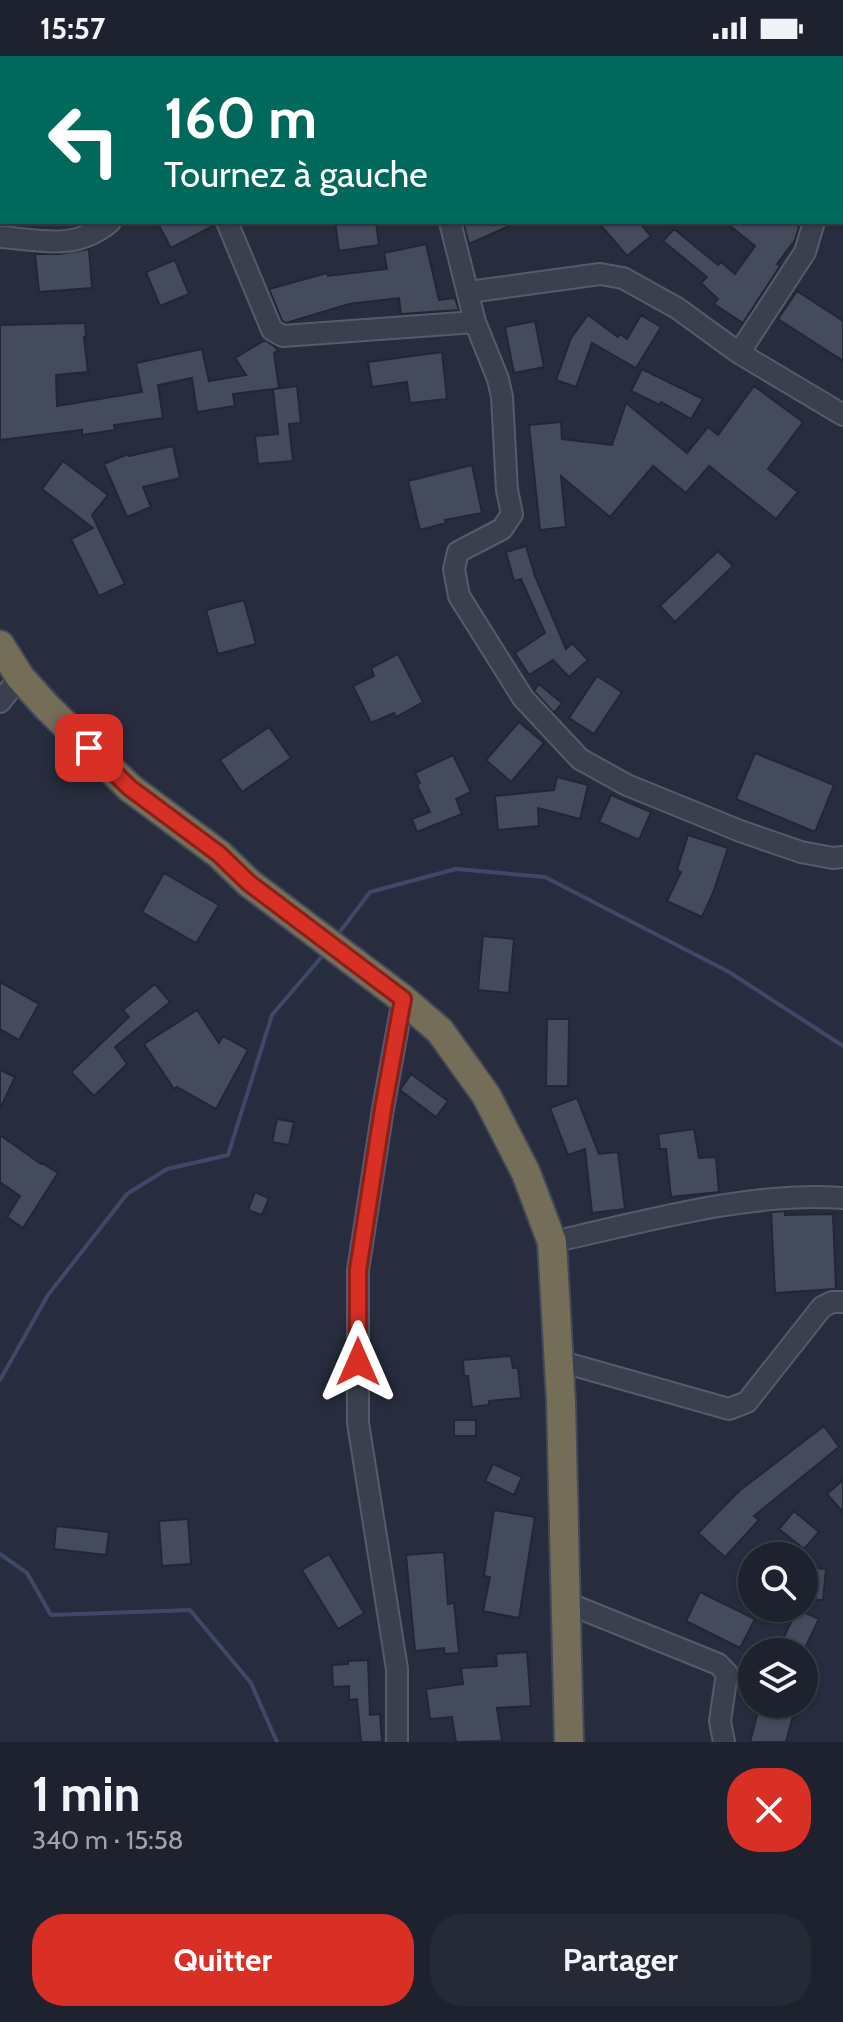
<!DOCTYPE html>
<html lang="fr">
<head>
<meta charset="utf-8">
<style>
  body { margin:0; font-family:Cabin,sans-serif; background:#252a36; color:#f1f3f6; height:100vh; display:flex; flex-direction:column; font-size:30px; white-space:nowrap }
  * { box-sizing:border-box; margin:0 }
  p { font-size:26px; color:#a0a4aa }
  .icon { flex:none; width:44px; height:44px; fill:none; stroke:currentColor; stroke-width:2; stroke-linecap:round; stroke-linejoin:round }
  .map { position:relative; height:1686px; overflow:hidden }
  .panel { display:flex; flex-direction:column; background:#1d222e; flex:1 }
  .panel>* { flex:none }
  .guide { position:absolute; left:0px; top:0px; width:844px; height:168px; box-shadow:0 2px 6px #0004,0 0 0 2px #3b3f4a; background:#00695c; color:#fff; overflow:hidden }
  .fabs { position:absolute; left:738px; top:1486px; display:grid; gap:16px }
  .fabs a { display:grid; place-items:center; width:80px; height:80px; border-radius:50%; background:#1d222e; box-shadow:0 2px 6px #0004,0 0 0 2px #3b3f4a; font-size:40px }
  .pin { position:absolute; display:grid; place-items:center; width:68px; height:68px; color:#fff; margin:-34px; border-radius:16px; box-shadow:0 4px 12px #0006 }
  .me { position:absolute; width:88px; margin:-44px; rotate:0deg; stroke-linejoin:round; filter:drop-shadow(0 0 6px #0008) }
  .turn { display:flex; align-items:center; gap:28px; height:168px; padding:0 32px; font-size:36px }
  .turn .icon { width:104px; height:104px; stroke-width:2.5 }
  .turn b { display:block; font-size:56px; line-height:68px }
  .round { display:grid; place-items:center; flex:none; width:84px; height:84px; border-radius:32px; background:#252a36 }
  .head { display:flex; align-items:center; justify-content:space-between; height:136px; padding:0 32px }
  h1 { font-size:48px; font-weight:700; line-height:60px }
  .button { display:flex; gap:16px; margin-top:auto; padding:16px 32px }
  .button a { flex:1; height:92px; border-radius:32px; background:#d93025; color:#fff; font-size:32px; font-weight:700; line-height:92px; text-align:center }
  .button a+a { background:#252a36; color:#f1f3f6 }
  .status { display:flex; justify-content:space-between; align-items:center; height:56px; padding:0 40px; background:#1d222e; direction:ltr }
  .status svg { height:22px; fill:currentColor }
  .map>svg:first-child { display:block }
</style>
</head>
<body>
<div class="status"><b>15:57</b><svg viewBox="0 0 49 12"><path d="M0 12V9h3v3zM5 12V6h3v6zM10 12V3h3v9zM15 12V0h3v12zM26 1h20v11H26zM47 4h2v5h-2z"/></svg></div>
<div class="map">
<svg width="843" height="1686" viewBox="0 0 843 1686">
  <rect width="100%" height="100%" fill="#272d3e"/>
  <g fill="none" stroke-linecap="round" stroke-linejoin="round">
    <path stroke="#3f4866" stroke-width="4" d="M 336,881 L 370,836 L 456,813 L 545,821 L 729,916 L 843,990
      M 0,1324 L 48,1239 L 127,1138 L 167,1113 L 228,1099 L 272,959 L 324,898
      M 0,1498 L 27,1517 L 51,1559 L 190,1554 L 251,1627 L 277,1686"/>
  </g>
  <path fill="#444b5d" stroke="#222735" stroke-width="2" d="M 157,166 L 214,166 L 215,169 L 171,192 Z
    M 335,166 L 376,166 L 379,189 L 339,195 Z
    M 463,166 L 518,166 L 469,188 Z
    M 598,166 L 639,166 L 651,180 L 627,200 Z
    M 725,166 L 792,166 L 799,171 L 795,184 L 777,208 L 780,210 L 743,267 L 714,248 L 718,243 L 701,227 L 707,221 L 663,185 L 674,173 L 718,209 L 721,206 L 735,218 L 755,190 Z
    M 426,188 L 439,244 L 455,242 L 459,254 L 401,258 L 399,242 L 349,248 L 286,267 L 282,265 L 269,233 L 327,217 L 328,220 L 387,213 L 384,197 Z
    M 89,193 L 92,232 L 39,236 L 35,198 L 59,198 Z
    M 175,204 L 189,238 L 160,250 L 146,216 Z
    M 797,235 L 843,265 L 843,305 L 778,263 Z
    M 588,259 L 618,281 L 620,278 L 627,283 L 641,259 L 661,271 L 636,312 L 592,287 L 576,331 L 556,324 L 571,282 Z
    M 535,265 L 544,311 L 514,317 L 505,271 Z
    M 85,267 L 86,281 L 84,281 L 88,316 L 56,319 L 57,350 L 142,336 L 136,307 L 202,293 L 209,325 L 246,319 L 235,302 L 265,284 L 275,291 L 278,295 L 274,297 L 279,332 L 274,333 L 297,330 L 301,367 L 289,368 L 293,405 L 258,408 L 255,380 L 278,378 L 273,333 L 233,338 L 235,350 L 197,356 L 192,322 L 158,329 L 163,362 L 114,369 L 115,374 L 82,379 L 82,374 L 0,384 L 0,269 Z
    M 442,296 L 447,343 L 410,347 L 407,326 L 372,331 L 368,306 Z
    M 642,313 L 703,343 L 691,363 L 661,346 L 660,349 L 631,335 Z
    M 754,330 L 803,366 L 768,413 L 798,436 L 776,463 L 709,410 L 686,437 L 653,410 L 610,461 L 561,420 L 566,471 L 540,474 L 529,369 L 561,366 L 562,383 L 612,389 L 626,347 L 687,397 L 708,371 L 718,379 Z
    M 173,390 L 180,422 L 143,431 L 151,451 L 127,461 L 104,408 L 128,398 L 129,400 Z
    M 63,405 L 108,439 L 92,459 L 125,528 L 99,540 L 71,483 L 93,472 L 42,433 Z
    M 472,409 L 482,457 L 445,464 L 446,467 L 420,474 L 408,425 Z
    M 526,490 L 535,520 L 566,593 L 572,587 L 588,604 L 569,621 L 553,604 L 529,619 L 515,597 L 545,577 L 521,523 L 514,525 L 506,496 Z
    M 718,495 L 733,510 L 675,566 L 660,550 Z
    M 244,544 L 256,588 L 218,598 L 206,554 Z
    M 398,598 L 423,646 L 396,661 L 394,657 L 371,667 L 353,630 L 374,620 L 371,612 Z
    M 597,620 L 622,636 L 594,678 L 569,662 Z
    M 539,628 L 562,647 L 554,657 L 534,635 Z
    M 519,666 L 544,687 L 511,726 L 486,704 Z
    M 269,671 L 291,702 L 242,736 L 220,704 Z
    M 755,697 L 834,729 L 815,776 L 736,743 Z
    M 453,699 L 471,736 L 456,743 L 462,758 L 417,776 L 412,763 L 430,756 L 417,729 L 420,727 L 415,717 Z
    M 557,721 L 588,729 L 580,763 L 538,752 L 539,770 L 498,774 L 495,740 L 554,734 Z
    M 611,739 L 651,756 L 639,784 L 599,766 Z
    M 688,779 L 728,792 L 713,837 L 702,861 L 667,845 L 681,816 L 677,814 Z
    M 164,817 L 219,849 L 196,887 L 142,856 Z
    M 483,880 L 514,883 L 509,937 L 478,934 Z
    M 0,926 L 39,948 L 19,984 L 0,973 Z
    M 155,928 L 170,946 L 115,991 L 127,1008 L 94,1040 L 71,1016 L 129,961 L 123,954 Z
    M 197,954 L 219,987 L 223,980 L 248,994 L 216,1053 L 177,1031 L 174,1033 L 144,988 Z
    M 547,963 L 569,963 L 568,1030 L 546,1030 Z
    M 0,1014 L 15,1021 L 0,1053 Z
    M 411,1018 L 448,1045 L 436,1061 L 400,1034 Z
    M 577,1042 L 599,1098 L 618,1096 L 625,1153 L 592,1157 L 585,1093 L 568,1099 L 550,1052 Z
    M 277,1063 L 294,1066 L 289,1089 L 272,1086 Z
    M 694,1073 L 699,1102 L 716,1101 L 719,1136 L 671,1141 L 666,1093 L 660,1093 L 658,1078 Z
    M 0,1079 L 41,1108 L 42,1107 L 58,1117 L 23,1172 L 7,1161 L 20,1140 L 0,1126 Z
    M 255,1136 L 269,1142 L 262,1159 L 248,1154 Z
    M 785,1155 L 785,1159 L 833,1158 L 836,1233 L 775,1237 L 771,1156 Z
    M 511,1300 L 513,1312 L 518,1312 L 521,1342 L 489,1345 L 489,1349 L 472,1351 L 468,1320 L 464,1320 L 463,1304 Z
    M 454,1364 L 476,1364 L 476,1380 L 454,1380 Z
    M 824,1370 L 839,1391 L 754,1460 L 759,1464 L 725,1501 L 698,1477 L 739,1435 Z
    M 493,1408 L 522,1421 L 514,1439 L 485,1425 Z
    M 843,1424 L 843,1456 L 827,1438 Z
    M 494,1454 L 535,1461 L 519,1562 L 483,1555 L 490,1521 L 484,1520 Z
    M 794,1455 L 819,1476 L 804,1493 L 779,1473 Z
    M 188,1463 L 191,1508 L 162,1510 L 159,1465 Z
    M 56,1470 L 109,1476 L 106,1499 L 54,1493 Z
    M 444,1496 L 448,1548 L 454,1547 L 459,1597 L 445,1598 L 444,1592 L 415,1595 L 406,1499 Z
    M 329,1498 L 364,1557 L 338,1573 L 302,1514 Z
    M 804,1511 L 826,1513 L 823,1544 L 804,1543 Z
    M 700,1536 L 755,1563 L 740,1592 L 686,1565 Z
    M 797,1553 L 819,1563 L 803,1596 L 777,1596 Z
    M 527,1596 L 531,1650 L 497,1652 L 502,1685 L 456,1686 L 452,1661 L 430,1663 L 426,1633 L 463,1628 L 461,1612 L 497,1610 L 496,1598 Z
    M 368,1604 L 370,1659 L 380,1658 L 382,1686 L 361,1686 L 357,1643 L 349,1644 L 349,1630 L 333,1631 L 332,1609 L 348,1608 L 348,1605 Z
    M 760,1648 L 796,1648 L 786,1686 L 750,1686 Z"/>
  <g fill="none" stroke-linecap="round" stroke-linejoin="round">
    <defs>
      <path id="minor" d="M 405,0 L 405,2
        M 619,0 L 622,2
        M 443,2 L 447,0
        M 842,150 L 843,150
        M 227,166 L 272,274 L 283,280 L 475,266
        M 450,166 L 475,266 L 498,323 L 502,341 L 507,434 L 512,458 L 502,473 L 458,496 L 454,513 L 459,540 L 523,642 L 580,703 L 627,729 L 740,775 L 801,796 L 833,802 L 843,801
        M 0,181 C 42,184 75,195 110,166
        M 469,236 L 600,218 L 623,222 L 677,252 L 739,297 L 843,359
        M 739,297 L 805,196 L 814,166
        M 0,646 L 20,621
        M 552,1186 C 643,1166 750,1135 843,1142
        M 559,1305 L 729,1353 L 747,1346 L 822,1251 L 832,1246 L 843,1246
        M 567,1547 L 718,1608 L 727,1617 L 720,1665 L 724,1686
        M 397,1686 L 397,1613 L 358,1367 L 358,1214 L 383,1053 L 403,943"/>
      <path id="highway" d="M 0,589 L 20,621 L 47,651 L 130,732 L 219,798 L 249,827 L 403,943 L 440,975 L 486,1039 L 526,1117 L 552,1186 L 561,1346 L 569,1686"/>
    </defs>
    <use href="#minor" stroke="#565b69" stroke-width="24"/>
    <use href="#highway" stroke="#434856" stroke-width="32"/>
    <use href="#minor" stroke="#3b404e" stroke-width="20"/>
    <use href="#highway" stroke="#746e59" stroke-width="28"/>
  </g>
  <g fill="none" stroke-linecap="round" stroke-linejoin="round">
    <defs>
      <path id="route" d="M 89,692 L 130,732 L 219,798 L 249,827 L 403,943 L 383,1053 L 358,1214 L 358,1306"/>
    </defs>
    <use href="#route" stroke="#8d1f18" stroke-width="20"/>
    <use href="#route" stroke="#d93025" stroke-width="14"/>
  </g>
</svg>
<div class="fabs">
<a><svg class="icon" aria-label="search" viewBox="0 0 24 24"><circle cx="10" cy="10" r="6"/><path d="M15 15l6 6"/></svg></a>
<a><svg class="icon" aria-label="layers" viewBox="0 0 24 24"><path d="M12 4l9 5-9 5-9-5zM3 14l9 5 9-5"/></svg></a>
</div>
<div class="pin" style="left:89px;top:692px;background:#d93025"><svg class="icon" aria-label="arrive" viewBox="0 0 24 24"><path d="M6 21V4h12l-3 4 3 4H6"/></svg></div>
<svg class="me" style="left:358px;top:1306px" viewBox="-20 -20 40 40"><path d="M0-17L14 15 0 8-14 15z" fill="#d93025" stroke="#fff" stroke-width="4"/></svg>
<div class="guide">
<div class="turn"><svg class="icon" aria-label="left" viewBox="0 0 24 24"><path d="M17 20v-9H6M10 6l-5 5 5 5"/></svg><div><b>160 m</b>Tournez à gauche</div></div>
</div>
</div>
<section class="panel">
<div class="head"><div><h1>1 min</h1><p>340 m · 15:58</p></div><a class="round" style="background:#d93025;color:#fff"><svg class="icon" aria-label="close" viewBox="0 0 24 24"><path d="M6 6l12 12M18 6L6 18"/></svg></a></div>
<div class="button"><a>Quitter</a><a>Partager</a></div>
</section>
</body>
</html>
